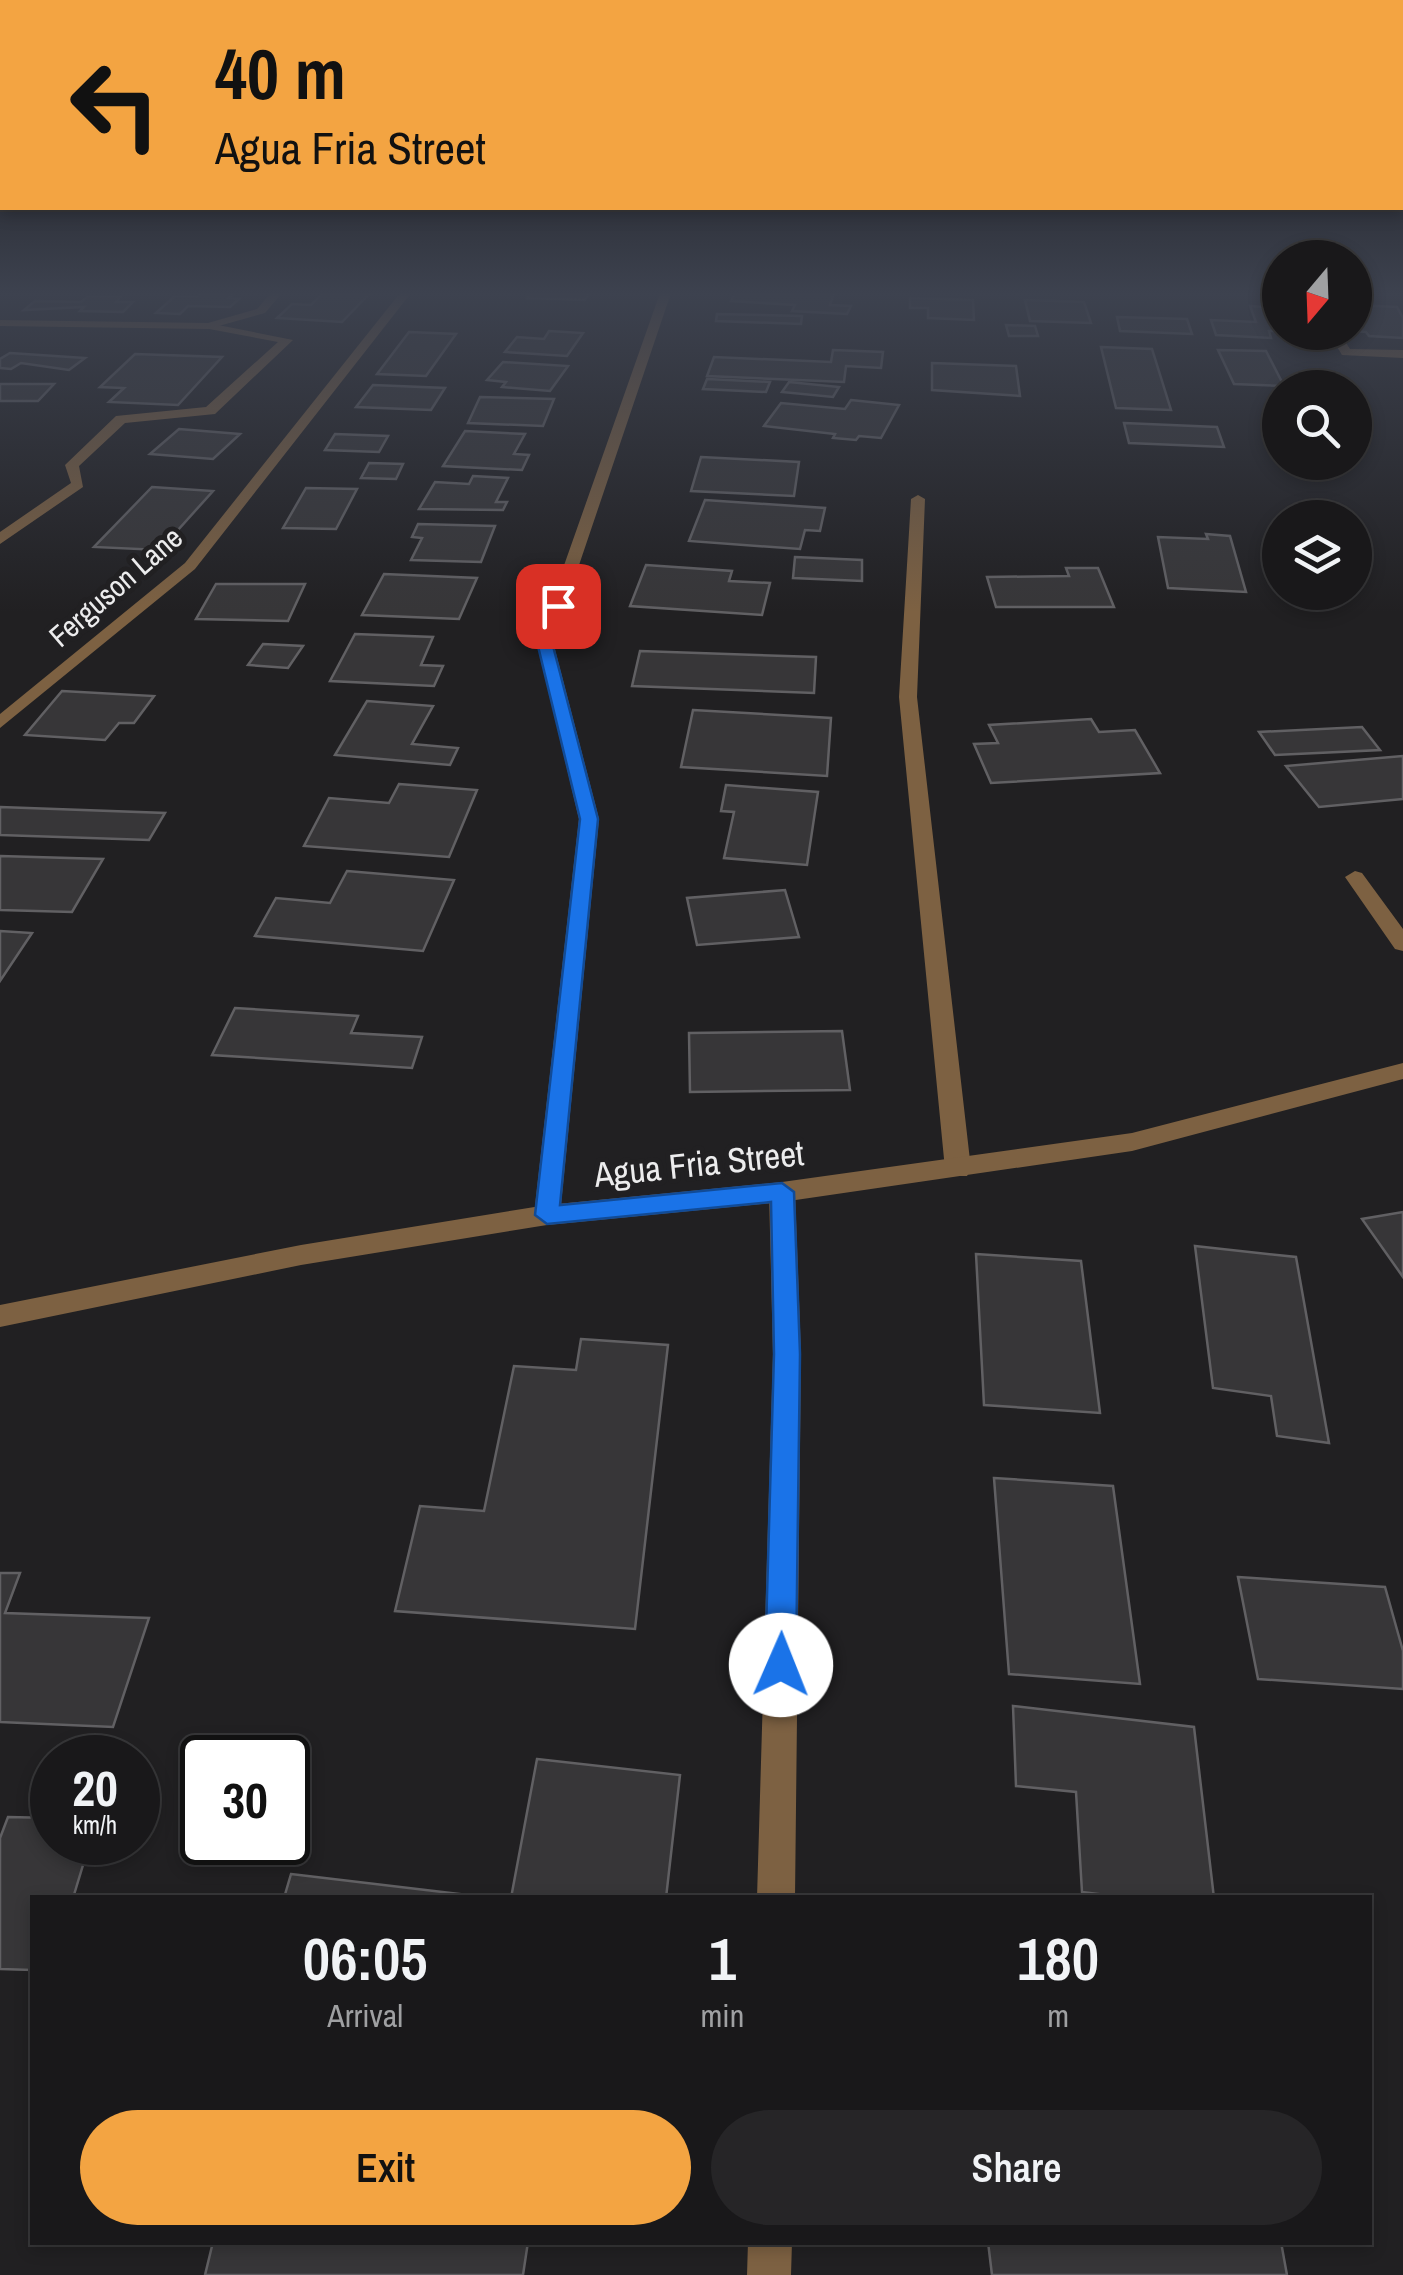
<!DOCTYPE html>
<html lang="en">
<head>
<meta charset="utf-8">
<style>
  body { margin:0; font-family:"Archivo Narrow",sans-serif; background:#262527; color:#f1f3f6; height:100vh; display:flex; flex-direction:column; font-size:38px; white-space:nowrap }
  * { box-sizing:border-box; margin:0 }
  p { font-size:32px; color:#9fa0a2 }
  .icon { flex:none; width:55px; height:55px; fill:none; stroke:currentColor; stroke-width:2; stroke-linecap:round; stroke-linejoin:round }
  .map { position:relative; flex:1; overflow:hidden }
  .sheet { position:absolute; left:30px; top:1895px; width:1342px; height:350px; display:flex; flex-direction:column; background:#19181a; border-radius:0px; box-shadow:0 5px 15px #0003,0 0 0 2px #373739 }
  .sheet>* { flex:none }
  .top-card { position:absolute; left:0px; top:0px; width:1405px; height:210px; box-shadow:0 5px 15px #0003,0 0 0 2px #373739; background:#f3a442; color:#111; overflow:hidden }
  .needle { width:65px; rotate:199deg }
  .buttons { position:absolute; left:1262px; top:240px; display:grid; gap:20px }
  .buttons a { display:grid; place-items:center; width:110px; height:110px; border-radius:50%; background:#19181a; box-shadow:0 5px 15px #0003,0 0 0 2px #373739; font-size:50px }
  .speed { position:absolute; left:30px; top:1735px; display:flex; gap:20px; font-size:50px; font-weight:700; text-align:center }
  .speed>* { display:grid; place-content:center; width:130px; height:130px; border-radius:50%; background:#19181a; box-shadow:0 5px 15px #0003,0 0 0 2px #373739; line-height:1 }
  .speed small { font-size:25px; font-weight:400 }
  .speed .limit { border:5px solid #111; border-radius:15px; background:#fff; color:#111 }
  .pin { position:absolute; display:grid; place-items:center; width:85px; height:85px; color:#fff; margin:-42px; border-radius:20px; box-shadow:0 5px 15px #0006 }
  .me { position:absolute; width:110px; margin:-55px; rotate:1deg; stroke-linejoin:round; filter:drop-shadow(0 0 8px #0008) }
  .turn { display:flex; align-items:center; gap:35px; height:210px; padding:0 50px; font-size:45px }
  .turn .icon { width:130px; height:130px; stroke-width:2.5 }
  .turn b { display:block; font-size:70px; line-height:85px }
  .eta { display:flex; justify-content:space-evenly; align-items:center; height:170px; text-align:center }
  .eta b { font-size:60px; font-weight:600; line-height:70px }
  .button { display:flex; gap:20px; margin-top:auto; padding:20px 50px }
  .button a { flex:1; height:115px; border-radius:60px; background:#f3a442; color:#111; font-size:40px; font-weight:600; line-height:115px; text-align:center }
  .button a+a { background:#262527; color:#f1f3f6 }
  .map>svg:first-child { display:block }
</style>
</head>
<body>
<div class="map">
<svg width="1403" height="2275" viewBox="0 0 1403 2275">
  <rect width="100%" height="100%" fill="#212022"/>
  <path fill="#373638" stroke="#616063" stroke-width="2.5" d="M 201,293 L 234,293 L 229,298 L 239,299 L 230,307 L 188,306 L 180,314 L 156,313 L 175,296 L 197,297 Z
    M 323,293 L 370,293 L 342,322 L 277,318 L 292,304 L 311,305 Z
    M 530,293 L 589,293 L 585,300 L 527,298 Z
    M 735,293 L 834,293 L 830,305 L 851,306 L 847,314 L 792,311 L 795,305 L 731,301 Z
    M 87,297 L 120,297 L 116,302 L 133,302 L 123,312 L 80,311 L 84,307 L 24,310 L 35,301 L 81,302 Z
    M 910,298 L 973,300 L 974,320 L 928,318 L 928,308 L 910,308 Z
    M 1025,300 L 1084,302 L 1091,323 L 1030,321 Z
    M 1355,305 L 1397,307 L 1403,318 L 1403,338 L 1369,336 L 1366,332 L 1355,331 L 1358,324 Z
    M 1250,306 L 1279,308 L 1280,331 L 1269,331 L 1271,338 L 1216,335 L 1211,320 L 1256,322 Z
    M 717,314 L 802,316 L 801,324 L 716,321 Z
    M 1117,317 L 1187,319 L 1192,334 L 1120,331 Z
    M 1006,325 L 1035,326 L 1038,336 L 1009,336 Z
    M 549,331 L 583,333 L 567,356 L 505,352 L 517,337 L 544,339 Z
    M 409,332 L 456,334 L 426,376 L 377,374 Z
    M 1101,347 L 1152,349 L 1171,410 L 1116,408 Z
    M 833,350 L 883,352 L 881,368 L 846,366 L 844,382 L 707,376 L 714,357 L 831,362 Z
    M 1218,350 L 1266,351 L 1284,386 L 1234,384 Z
    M 10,353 L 85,358 L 69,370 L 21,363 L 11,369 L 0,368 L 0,359 Z
    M 135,354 L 222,357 L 178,405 L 109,402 L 124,388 L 100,387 Z
    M 503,362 L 568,366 L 550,391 L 502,387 L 506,382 L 487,380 Z
    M 932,363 L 1016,366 L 1020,396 L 932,390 Z
    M 707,379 L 770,382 L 766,392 L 703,389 Z
    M 789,382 L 839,387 L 833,397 L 782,392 Z
    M 0,384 L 54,384 L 38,401 L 0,401 Z
    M 373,385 L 445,388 L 431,410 L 356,407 Z
    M 480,397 L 554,399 L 543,426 L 468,423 Z
    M 851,400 L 899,405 L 881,438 L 859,436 L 856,440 L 833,438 L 835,434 L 764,426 L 781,403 L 845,409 Z
    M 1124,423 L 1217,427 L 1224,447 L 1129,443 Z
    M 179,429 L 240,434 L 213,459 L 150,454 Z
    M 465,431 L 525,434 L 514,454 L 529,455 L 522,470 L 443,466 Z
    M 335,434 L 388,436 L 379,452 L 325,450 Z
    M 701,457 L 799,462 L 794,496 L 691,491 Z
    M 369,463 L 403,464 L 396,479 L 361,478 Z
    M 473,476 L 508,478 L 496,502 L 507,502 L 503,510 L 419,509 L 435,482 L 469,484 Z
    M 152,487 L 213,491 L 160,550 L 94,547 Z
    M 306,488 L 357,489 L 336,529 L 283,528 Z
    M 705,500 L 825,508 L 820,531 L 805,530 L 800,549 L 689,541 Z
    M 418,524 L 495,526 L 481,562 L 411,560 L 422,538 L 412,537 Z
    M 1206,534 L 1230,536 L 1246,592 L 1168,588 L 1158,537 L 1208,539 Z
    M 795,557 L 862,560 L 862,581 L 793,578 Z
    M 646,565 L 732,571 L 729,581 L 770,583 L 762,615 L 630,606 Z
    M 1066,568 L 1098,568 L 1114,607 L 996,607 L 987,577 L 1069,576 Z
    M 384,574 L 477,578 L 459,619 L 362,615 Z
    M 216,584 L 305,584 L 288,621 L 196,619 Z
    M 355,634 L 433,637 L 421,665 L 443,666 L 434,686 L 330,681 Z
    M 263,644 L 303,646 L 288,668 L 248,665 Z
    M 640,651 L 816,657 L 814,693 L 632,686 Z
    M 62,691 L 154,696 L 134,723 L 119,723 L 105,740 L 25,735 Z
    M 367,701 L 433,706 L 412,744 L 458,748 L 450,765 L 335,755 Z
    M 693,710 L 831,718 L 827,776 L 681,767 Z
    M 1091,719 L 1099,732 L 1135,730 L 1160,773 L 991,783 L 974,744 L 998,743 L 989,725 Z
    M 1362,727 L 1380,750 L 1275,755 L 1259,732 Z
    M 1403,756 L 1403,799 L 1319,807 L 1286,766 Z
    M 399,784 L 477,790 L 449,857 L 304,846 L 329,798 L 389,803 Z
    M 726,785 L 818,792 L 807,865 L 724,858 L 734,812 L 721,811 Z
    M 0,807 L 165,813 L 149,840 L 0,835 Z
    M 0,856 L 103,859 L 72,912 L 0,910 Z
    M 347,871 L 454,880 L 423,951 L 255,936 L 276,898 L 330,903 Z
    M 785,890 L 799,937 L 697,945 L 687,898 Z
    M 0,931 L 32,933 L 0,981 Z
    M 235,1008 L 358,1016 L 351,1033 L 422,1037 L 412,1068 L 212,1055 Z
    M 842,1031 L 850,1090 L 690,1092 L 689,1033 Z
    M 1403,1212 L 1403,1277 L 1362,1219 Z
    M 1195,1246 L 1296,1257 L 1329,1443 L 1277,1436 L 1271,1396 L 1213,1388 Z
    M 976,1254 L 1081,1261 L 1100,1413 L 984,1405 Z
    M 581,1339 L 668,1345 L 635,1629 L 395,1611 L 420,1506 L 484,1511 L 514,1366 L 576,1370 Z
    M 994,1478 L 1113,1486 L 1140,1684 L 1009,1674 Z
    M 0,1573 L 20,1573 L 5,1613 L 149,1618 L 113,1727 L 0,1722 Z
    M 1238,1577 L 1385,1587 L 1403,1651 L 1403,1689 L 1258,1679 Z
    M 1013,1706 L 1194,1727 L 1214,1898 L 1130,1898 L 1082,1892 L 1076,1792 L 1016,1786 Z
    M 537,1759 L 680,1775 L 666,1898 L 511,1898 Z
    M 8,1817 L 52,1818 L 52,1842 L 90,1842 L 73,1898 L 32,1898 L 32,1970 L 0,1969 L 0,1838 Z
    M 291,1874 L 493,1898 L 284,1898 Z
    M 213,2242 L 528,2242 L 523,2275 L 205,2275 Z
    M 988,2242 L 1281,2242 L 1287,2275 L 992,2275 Z"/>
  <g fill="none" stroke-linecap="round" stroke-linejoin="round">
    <path fill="#7d6142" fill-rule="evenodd" d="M 208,323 L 293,340 L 215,414 L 125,423 L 79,466 L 83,487 L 0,544 L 0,532 L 71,483 L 65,465 L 116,416 L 206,407 L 278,342 L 204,328 Z
      M 1328,332 L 1339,332 L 1350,349 L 1403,350 L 1403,358 L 1342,355 Z"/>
    <path fill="#7d6142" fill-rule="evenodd" d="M 271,293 L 282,293 L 265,313 L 208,329 L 0,326 L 0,320 L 208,323 L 257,309 Z
      M 400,293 L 411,293 L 195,569 L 0,728 L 0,714 L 185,563 Z
      M 660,293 L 671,293 L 553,642 L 599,819 L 560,1215 L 556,1222 L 538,1222 L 534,1215 L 579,819 L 537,642 Z
      M 918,495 L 925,499 L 917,697 L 971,1169 L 967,1176 L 949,1176 L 945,1169 L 899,697 L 911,499 Z
      M 1355,871 L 1362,873 L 1403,929 L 1403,951 L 1395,949 L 1345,877 Z
      M 782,1182 L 791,1185 L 795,1192 L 801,1354 L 795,1898 L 757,1898 L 773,1354 L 769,1192 L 773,1185 Z
      M 748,2242 L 792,2242 L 791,2275 L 747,2275 Z"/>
    <path fill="#7d6142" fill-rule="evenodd" d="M 1403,1063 L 1403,1079 L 1132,1151 L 782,1202 L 547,1225 L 301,1265 L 0,1327 L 0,1305 L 301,1245 L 547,1205 L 782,1182 L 1132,1133 Z"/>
  </g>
  <linearGradient id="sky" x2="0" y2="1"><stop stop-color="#121213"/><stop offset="0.48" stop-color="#3d424f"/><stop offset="1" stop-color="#3d424f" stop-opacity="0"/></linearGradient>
  <rect width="1403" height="612" fill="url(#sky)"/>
  <path fill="#1a73e8" stroke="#114b97" stroke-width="2.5" d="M 558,601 L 565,606 L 552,642 L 598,819 L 560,1205 L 782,1183 L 794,1192 L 800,1354 L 796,1665 L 792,1675 L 781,1680 L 770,1675 L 765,1665 L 774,1354 L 771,1202 L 547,1224 L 535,1215 L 580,819 L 537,642 L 550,606 Z"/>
  <g text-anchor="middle" stroke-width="10" stroke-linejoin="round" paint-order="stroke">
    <g font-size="30" fill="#ececed" stroke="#212022">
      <text transform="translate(116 587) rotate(-41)" y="10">Ferguson Lane</text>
    </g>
    <g font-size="35" fill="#ececed" stroke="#212022">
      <text transform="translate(699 1164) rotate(-6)" y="12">Agua Fria Street</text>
    </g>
  </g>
</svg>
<div class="buttons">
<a><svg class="needle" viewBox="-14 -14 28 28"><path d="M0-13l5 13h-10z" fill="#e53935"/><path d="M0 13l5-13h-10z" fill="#9fa0a2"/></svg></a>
<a><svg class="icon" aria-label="search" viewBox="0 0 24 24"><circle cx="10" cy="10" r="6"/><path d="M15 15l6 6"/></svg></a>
<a><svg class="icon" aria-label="layers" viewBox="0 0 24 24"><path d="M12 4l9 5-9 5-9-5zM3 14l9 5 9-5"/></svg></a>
</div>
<div class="speed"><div>20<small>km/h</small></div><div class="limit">30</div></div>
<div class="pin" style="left:558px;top:606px;background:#d93025"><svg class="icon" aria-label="arrive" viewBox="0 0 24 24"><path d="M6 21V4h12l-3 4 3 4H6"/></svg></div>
<svg class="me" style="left:781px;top:1665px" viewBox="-20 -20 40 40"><circle r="19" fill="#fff"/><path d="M0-13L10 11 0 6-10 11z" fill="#1a73e8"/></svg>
<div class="top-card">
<div class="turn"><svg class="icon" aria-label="left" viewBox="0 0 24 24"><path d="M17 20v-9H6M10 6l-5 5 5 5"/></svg><div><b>40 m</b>Agua Fria Street</div></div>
</div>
<section class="sheet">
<div class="eta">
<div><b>06:05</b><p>Arrival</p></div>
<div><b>1</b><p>min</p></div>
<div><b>180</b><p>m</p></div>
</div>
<div class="button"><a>Exit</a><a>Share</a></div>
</section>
</div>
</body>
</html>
